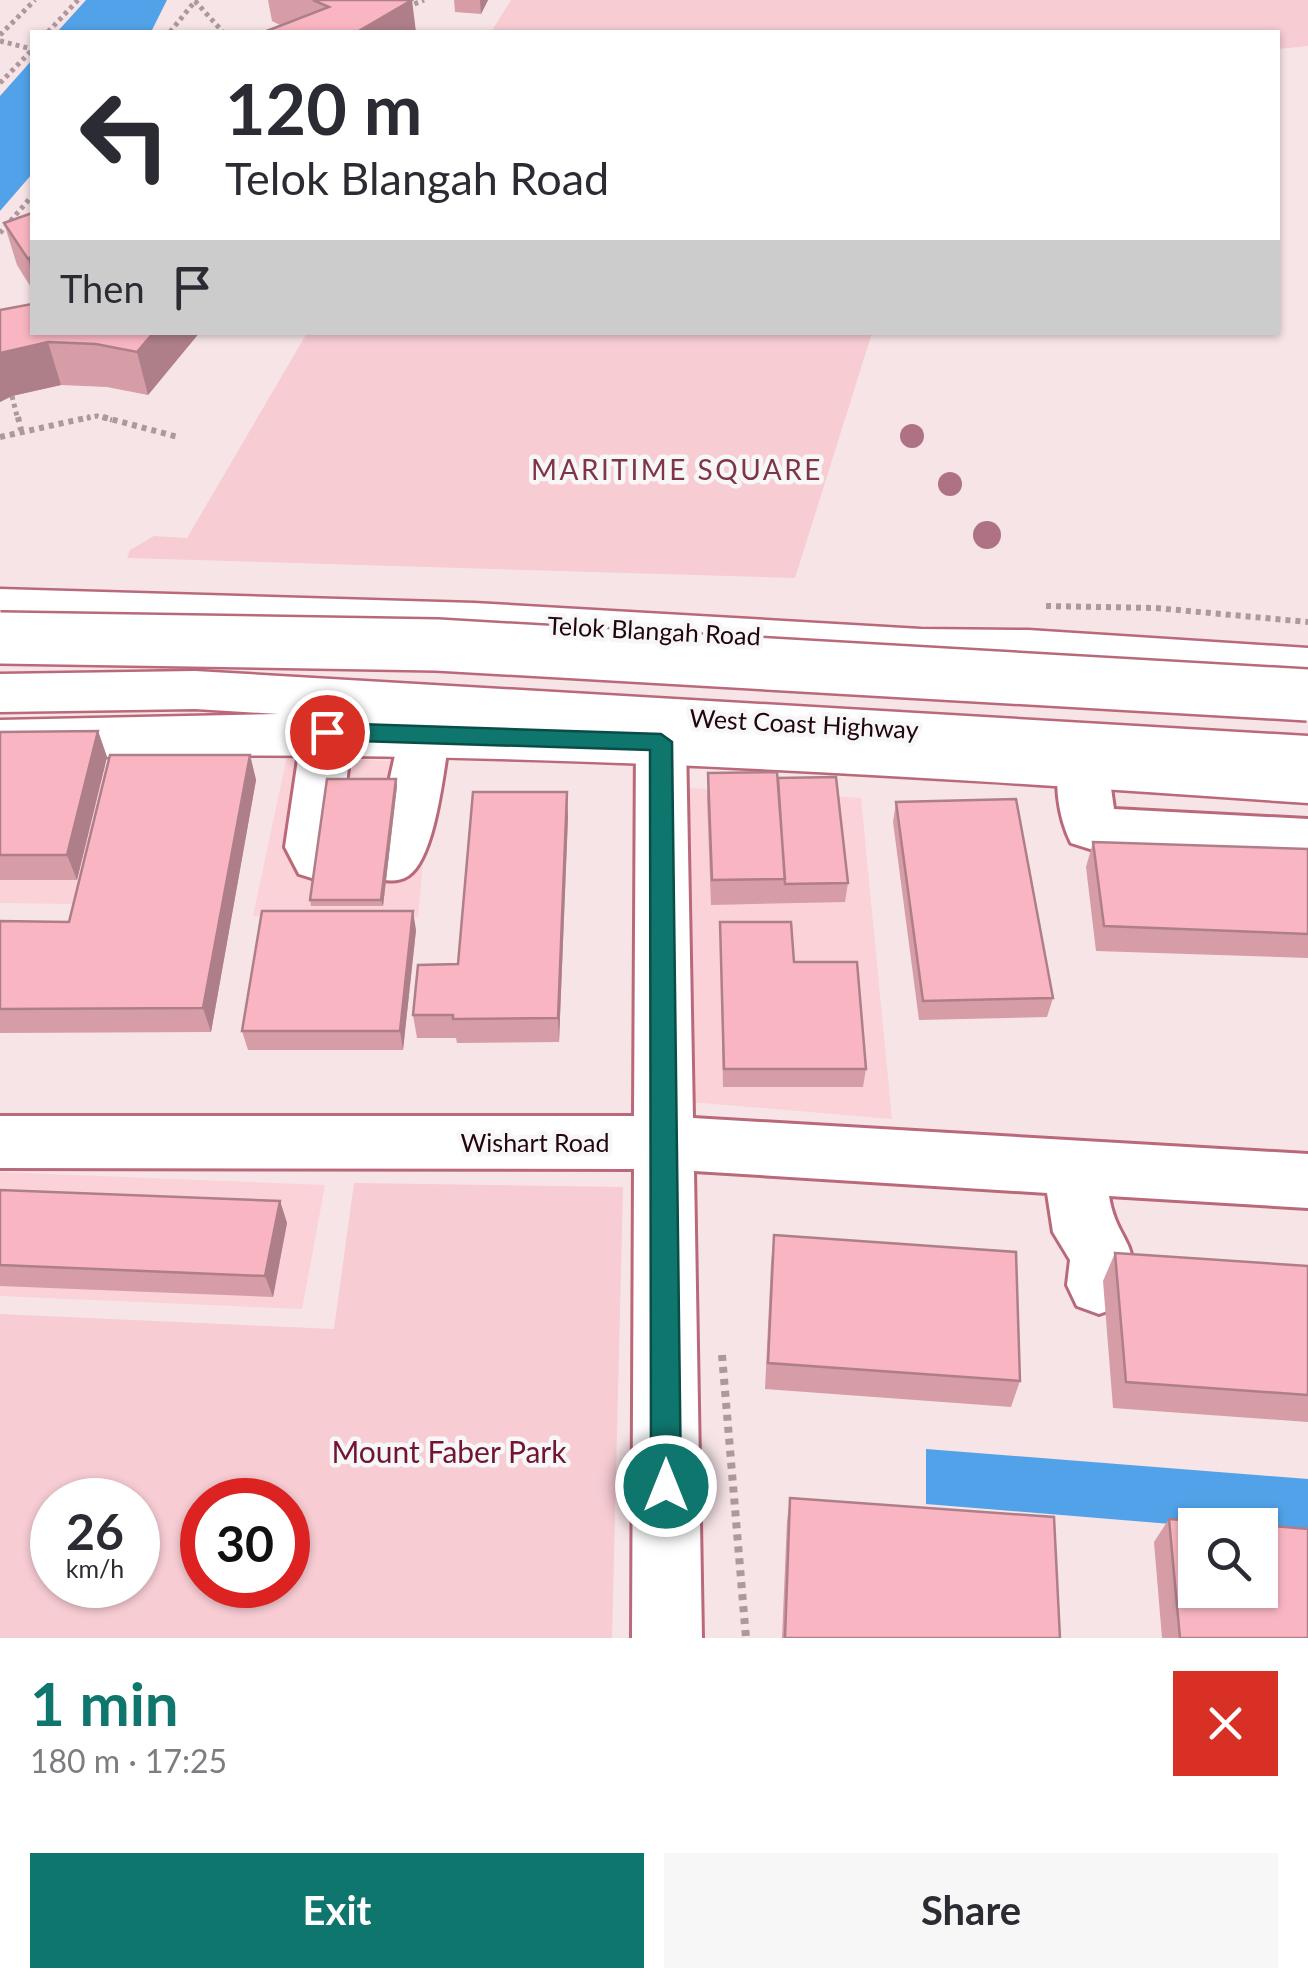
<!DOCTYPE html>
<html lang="en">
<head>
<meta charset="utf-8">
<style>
  body { margin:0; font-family:Lato,sans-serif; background:#f7f7f7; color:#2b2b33; height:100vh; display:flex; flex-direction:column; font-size:38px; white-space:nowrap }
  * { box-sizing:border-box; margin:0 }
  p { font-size:32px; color:#7c7c81 }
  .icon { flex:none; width:55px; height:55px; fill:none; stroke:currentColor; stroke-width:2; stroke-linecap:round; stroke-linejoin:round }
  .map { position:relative; height:1638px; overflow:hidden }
  .sheet { display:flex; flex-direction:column; background:#fff; flex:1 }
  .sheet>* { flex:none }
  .banner { position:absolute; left:30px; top:30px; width:1250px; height:305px; border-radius:0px; box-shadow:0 2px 8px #0004; background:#fff; color:#2b2b33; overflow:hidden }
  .controls { position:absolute; left:1178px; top:1508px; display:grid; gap:20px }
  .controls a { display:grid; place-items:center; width:100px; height:100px; border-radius:0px; background:#fff; box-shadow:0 2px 8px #0004; font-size:50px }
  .speed { position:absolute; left:30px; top:1478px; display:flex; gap:20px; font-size:50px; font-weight:700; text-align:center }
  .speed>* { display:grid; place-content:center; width:130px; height:130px; border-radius:50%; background:#fff; box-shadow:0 2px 8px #0004; line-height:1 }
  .speed small { font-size:25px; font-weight:400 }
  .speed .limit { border:15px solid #d22; background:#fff; color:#111 }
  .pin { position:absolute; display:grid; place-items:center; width:85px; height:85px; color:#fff; margin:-42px; border:5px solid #fff; border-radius:50%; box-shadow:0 2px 10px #0007 }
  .me { position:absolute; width:110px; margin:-55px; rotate:0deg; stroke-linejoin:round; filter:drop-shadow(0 0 8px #0008) }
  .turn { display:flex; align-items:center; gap:35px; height:210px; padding:0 30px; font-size:45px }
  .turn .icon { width:130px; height:130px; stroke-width:2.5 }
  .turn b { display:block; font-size:70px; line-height:85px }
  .then { display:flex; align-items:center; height:95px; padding:0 30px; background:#0003; gap:20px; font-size:38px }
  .round { display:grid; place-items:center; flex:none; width:105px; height:105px; border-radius:0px; background:#f7f7f7 }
  .summary { display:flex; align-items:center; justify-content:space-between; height:170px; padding:0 30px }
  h1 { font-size:60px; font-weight:700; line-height:75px; color:#0f766e }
  .action { display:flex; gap:20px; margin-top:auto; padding:20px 30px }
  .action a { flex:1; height:115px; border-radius:0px; background:#0f766e; color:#fff; font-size:40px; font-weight:700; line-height:115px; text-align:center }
  .action a+a { background:#f7f7f7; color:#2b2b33 }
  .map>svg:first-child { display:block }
</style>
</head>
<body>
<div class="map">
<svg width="1308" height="1638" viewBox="0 0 1308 1638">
  <rect width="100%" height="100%" fill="#f7e4e7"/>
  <path fill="#fad2d8" d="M 287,756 L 432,763 L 418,917 L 253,916 Z
    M 0,763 L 113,765 L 75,904 L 0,903 Z
    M 672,787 L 861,798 L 892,1119 L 689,1102 Z
    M 0,1172 L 325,1185 L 302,1309 L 0,1296 Z"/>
  <path fill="#f7ccd3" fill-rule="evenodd" d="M 511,0 L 1308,0 L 1308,46 L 1278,49 L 1278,32 L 491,32 Z
    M 307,333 L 307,332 L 872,333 L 795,578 L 127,558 L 130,550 L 154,536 L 187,538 Z
    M 354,1183 L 623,1187 L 612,1638 L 0,1638 L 0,1314 L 334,1329 ZM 138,1500 L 138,1585 L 52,1585 L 52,1500 ZM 202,1500 L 288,1500 L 288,1585 L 202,1585 Z"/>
  <path fill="#51a2e8" d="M 86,0 L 167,0 L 151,32 L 57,32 Z
    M 32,60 L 32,174 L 0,211 L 0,96 Z
    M 926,1449 L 1308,1479 L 1308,1535 L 1260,1531 L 1260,1525 L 1195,1526 L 926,1504 Z"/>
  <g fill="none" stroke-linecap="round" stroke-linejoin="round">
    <defs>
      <path id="minor" d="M 327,713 L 345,719 L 352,732 L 339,847 L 345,859 L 337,874 L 318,880 L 299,874 L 285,847 L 302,732 L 309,719 Z
        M 425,714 L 443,720 L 450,733 C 444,766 436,858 408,876 C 395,884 383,880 370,876 L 362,861 L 376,840 L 400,733 L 407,720 Z
        M 661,723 L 679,729 L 686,742 L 693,1118 L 1308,1154 L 1308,1208 L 1109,1196 C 1117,1247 1149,1243 1121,1306 L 1099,1314 L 1077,1306 L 1067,1285 L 1070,1260 L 1053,1232 L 1047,1193 L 694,1171 L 702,1638 L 632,1638 L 634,1169 L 0,1168 L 0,1116 L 634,1116 L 636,742 L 643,729 Z
        M 1082,748 L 1100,753 L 1108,767 L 1114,809 L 1308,819 L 1308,861 L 1090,849 L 1071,843 C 1059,819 1051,777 1064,753 Z"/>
      <path id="major" d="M 0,589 L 474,603 L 921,629 L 1028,630 L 1308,648 L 1308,686 L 1028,666 L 921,665 L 474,639 L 0,625 Z
        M 327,713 L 654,722 L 1308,761 L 1308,803 C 872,773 437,744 0,760 L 0,720 Z"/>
      <path id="highway" d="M 195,671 L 1308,736 L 1308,776 L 195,709 L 0,712 L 0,674 Z"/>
    </defs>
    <use href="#minor" stroke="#ba697a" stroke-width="6"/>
    <use href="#major" stroke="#ba697a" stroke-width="5"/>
    <use href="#highway" stroke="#ba697a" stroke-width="5"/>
    <path stroke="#ae989c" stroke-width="5" stroke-dasharray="4 4" stroke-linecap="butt" d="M 195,1 L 223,32
      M 407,7 L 424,0
      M 48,32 L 78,0
      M 170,32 L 196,0
      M 0,35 L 35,0
      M 0,41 L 32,49
      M 0,83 L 32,50
      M 0,233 L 32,196
      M 12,396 L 18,420
      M 79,420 L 97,416 L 112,420"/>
    <path stroke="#ae989c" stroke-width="6" stroke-dasharray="5 5" stroke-linecap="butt" d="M 18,417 L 21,430
      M 103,417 L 178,437
      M 0,437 L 90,417
      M 1046,606 L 1156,608 L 1308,622"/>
    <path stroke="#ae989c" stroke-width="8" stroke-dasharray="6 6" stroke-linecap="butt" d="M 722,1355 L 746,1638"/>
    <use href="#minor" fill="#fff" fill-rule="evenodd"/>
    <use href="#major" fill="#fff" fill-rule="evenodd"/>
    <use href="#highway" fill="#fff" fill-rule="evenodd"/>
    <defs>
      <path id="highway-bridge" d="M 0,638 L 437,645 L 1308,695"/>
    </defs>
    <use href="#highway-bridge" stroke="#ba697a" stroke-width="56" stroke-linecap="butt"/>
    <use href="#highway-bridge" stroke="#fff" stroke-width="51"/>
  </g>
  <g fill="#ae7284">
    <circle cx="912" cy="436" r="12"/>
    <circle cx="950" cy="484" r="12"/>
    <circle cx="987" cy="535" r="14"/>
  </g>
  <path fill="#d69da7" d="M 268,0 L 412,0 L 282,26 L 272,21 Z
    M 454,0 L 488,0 L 481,14 L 455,12 Z
    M 32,213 L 32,289 L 17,265 L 4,223 Z
    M 0,310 L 32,332 L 200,332 L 148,395 L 107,387 L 61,385 L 12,396 L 0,402 Z
    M 98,731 L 107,757 L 77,880 L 0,880 L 0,732 Z
    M 250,755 L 256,780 L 211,1032 L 0,1033 L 0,921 L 69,922 Z
    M 708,773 L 778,778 L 848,883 L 845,902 L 711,905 L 707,799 Z
    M 397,786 L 383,906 L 311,906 L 310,900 Z
    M 896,802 L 1053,998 L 1047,1017 L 919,1020 L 893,822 Z
    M 568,817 L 559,1042 L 457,1043 L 456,1038 L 417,1038 L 413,1015 L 458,964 Z
    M 1093,842 L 1308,849 L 1308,958 L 1096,951 L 1086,867 Z
    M 720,922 L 794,962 L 866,1069 L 863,1087 L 723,1087 Z
    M 416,930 L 403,1050 L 248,1050 L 242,1031 Z
    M 0,1190 L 280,1201 L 287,1223 L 273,1297 L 0,1286 Z
    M 774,1235 L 1020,1381 L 1011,1407 L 765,1389 L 771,1263 Z
    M 1115,1253 L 1308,1266 L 1308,1422 L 1113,1408 L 1103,1281 Z
    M 790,1498 L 1060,1638 L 782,1638 L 787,1521 Z
    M 1169,1519 L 1308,1638 L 1162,1638 L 1154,1542 Z"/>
  <path fill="#ae7f88" d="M 412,0 L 416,32 L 357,32 Z
    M 480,0 L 488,0 L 481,14 L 480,1 Z
    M 32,256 L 32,275 L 28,259 Z
    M 154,332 L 200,332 L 148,395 L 137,352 Z
    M 48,342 L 61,385 L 12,396 L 0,402 L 0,353 Z
    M 98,731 L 107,757 L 77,880 L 67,855 Z
    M 250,755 L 256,780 L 211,1032 L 203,1008 Z
    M 396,779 L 397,786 L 383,906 L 381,900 Z
    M 567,792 L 568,817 L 559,1042 L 558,1018 Z
    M 413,911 L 416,930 L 403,1050 L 400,1031 Z
    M 280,1201 L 287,1223 L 273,1297 L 265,1276 Z"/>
  <path fill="#f9b6c2" stroke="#ae7f88" stroke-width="2.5" d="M 313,0 L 412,0 L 357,32 L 264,32 L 329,7 Z
    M 32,213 L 32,256 L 28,259 L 4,223 Z
    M 32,304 L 32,332 L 154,332 L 137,352 L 96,344 L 48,342 L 0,353 L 0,310 Z
    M 98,731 L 67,855 L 0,855 L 0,732 Z
    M 110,755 L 250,755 L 203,1008 L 0,1009 L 0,921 L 69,922 Z
    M 777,772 L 785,879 L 712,880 L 708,773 Z
    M 836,777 L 848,883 L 785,884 L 778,778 Z
    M 327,779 L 396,779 L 381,900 L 310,900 Z
    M 473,792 L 567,792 L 558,1018 L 453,1019 L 453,1015 L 413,1015 L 418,965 L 458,964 Z
    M 1016,799 L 1053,998 L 923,1001 L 896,802 Z
    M 1093,842 L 1308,849 L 1308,934 L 1104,926 Z
    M 262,911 L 413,911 L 400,1031 L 242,1031 Z
    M 720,922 L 791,922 L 794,962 L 857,962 L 866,1069 L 724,1069 Z
    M 0,1190 L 280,1201 L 265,1276 L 0,1265 Z
    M 774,1235 L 1016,1252 L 1020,1381 L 768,1363 Z
    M 1115,1253 L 1308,1266 L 1308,1395 L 1126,1382 Z
    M 790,1498 L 1054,1517 L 1060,1638 L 785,1638 Z
    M 1169,1519 L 1254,1525 L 1195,1525 L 1195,1590 L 1260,1590 L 1260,1525 L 1308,1529 L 1308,1638 L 1180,1638 Z"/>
  <path fill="#0f766e" stroke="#0a4d48" stroke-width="2.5" d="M 327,723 L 661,734 L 672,742 L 681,1486 L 676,1496 L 666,1500 L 656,1496 L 651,1486 L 650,750 L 327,740 L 316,732 Z"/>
  <g text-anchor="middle" stroke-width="9" stroke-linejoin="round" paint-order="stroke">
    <g font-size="25" fill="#22050c" stroke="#f7f7f7">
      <text transform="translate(654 631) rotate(3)" y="9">Telok Blangah Road</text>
      <text transform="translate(804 724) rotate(3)" y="9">West Coast Highway</text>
      <text x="535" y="1152">Wishart Road</text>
    </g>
    <g font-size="28" letter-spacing="2.5" fill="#7f3447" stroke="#f7f7f7">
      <text x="677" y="480">MARITIME SQUARE</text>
    </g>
    <g font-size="30" fill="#721433" stroke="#f7f7f7">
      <text x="449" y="1463">Mount Faber Park</text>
    </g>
  </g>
</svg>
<div class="controls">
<a><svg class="icon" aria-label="search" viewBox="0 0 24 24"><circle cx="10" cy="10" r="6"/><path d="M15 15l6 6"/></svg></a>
</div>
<div class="speed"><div>26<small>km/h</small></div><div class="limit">30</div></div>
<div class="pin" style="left:327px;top:732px;background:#d93025"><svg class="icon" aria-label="arrive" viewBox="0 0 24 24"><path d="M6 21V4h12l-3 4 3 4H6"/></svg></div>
<svg class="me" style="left:666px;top:1486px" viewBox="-20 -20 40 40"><circle r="17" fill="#0f766e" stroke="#fff" stroke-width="3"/><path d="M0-11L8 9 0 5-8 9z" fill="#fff"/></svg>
<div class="banner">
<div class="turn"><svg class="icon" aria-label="left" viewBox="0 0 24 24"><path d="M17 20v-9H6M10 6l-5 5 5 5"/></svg><div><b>120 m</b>Telok Blangah Road</div></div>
<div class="then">Then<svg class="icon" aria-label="arrive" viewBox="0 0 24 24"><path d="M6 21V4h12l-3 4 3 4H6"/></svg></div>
</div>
</div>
<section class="sheet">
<div class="summary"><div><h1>1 min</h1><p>180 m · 17:25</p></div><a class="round" style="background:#d93025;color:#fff"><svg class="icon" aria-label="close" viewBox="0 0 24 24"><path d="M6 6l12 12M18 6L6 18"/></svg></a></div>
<div class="action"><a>Exit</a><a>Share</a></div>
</section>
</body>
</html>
